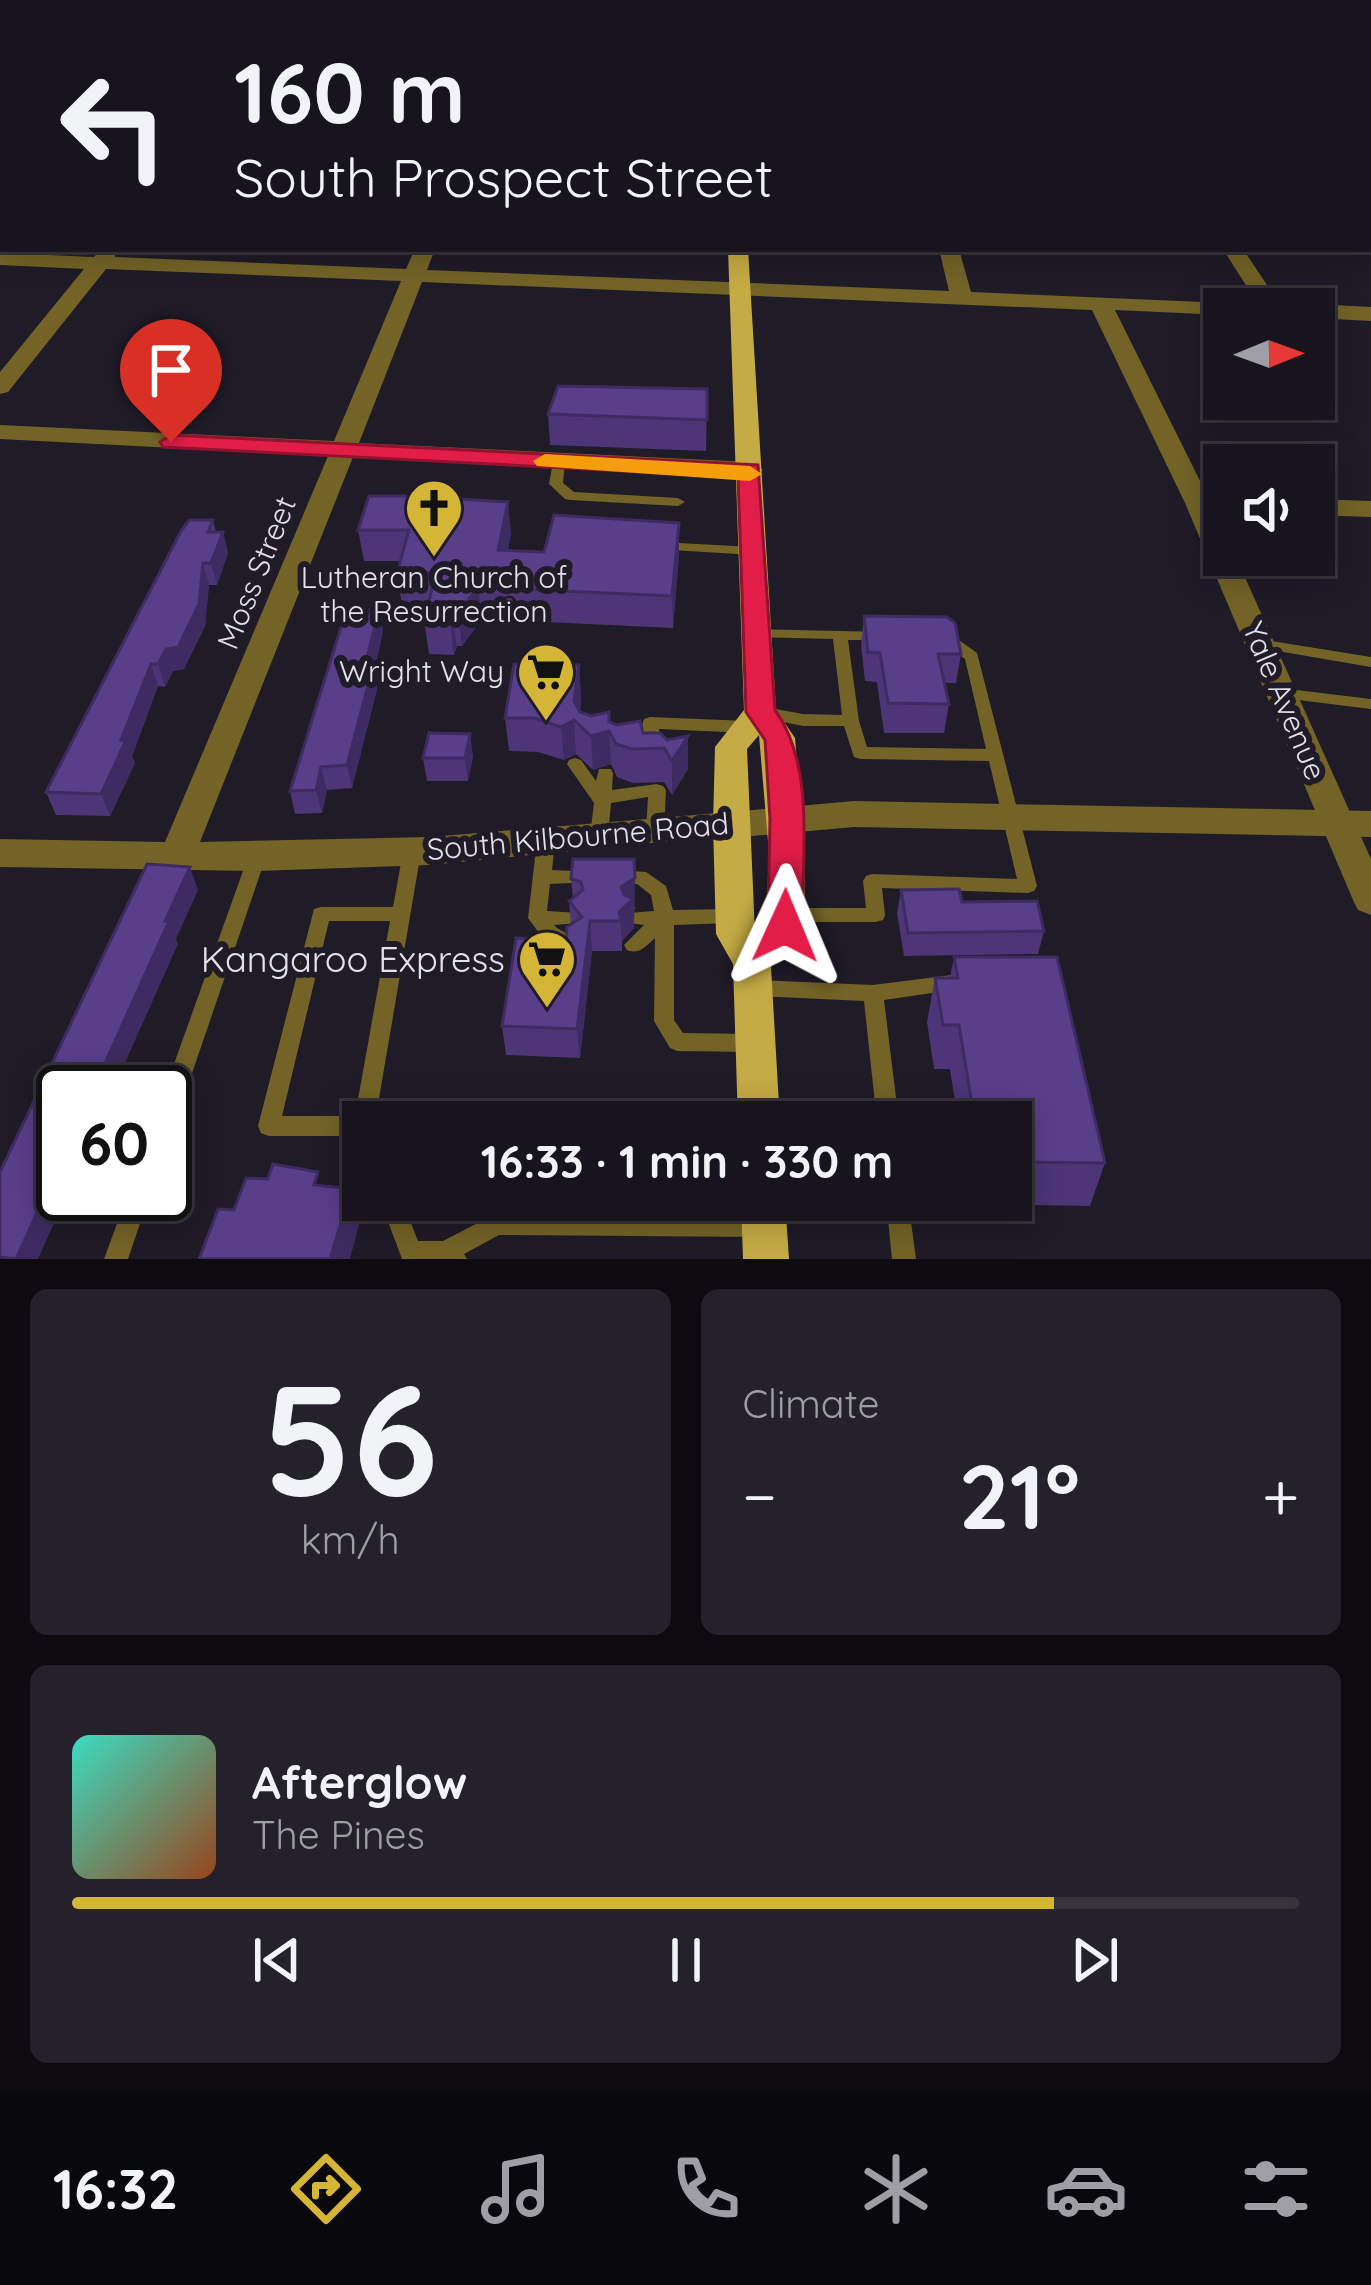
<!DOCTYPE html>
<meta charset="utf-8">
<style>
:root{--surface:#17141d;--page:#24212a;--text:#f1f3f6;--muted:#9e9ea4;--line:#36333b;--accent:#d5b535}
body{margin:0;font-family:Quicksand,sans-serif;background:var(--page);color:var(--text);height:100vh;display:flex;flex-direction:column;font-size:45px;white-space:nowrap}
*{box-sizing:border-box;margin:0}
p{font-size:39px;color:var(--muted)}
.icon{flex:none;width:66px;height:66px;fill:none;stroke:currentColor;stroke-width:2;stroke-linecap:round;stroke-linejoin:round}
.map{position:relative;height:1259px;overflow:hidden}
.drawer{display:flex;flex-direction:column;gap:30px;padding:30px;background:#0d0b10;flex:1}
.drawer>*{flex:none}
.guide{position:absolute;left:0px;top:0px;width:1371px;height:252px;box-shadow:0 6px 30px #0003,0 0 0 3px var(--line);background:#17141d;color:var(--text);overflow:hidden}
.needle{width:78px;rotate:89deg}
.buttons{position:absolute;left:1203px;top:288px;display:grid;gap:24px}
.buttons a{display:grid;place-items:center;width:132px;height:132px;border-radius:0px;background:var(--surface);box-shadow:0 6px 30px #0003,0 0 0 3px var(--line);font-size:60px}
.speed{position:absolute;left:36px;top:1065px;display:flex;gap:24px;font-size:60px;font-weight:700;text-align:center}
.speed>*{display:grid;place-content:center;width:156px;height:156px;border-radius:50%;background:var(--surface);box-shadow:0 6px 30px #0003,0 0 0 3px var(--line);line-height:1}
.speed .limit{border:6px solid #111;border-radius:18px;background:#fff;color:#111}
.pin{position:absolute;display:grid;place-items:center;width:102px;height:102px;color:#fff;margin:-123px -51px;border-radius:50% 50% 50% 0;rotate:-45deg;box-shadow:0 0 12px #0007}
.pin .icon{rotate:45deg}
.me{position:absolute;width:132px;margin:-66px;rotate:1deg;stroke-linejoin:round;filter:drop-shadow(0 0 9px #0008)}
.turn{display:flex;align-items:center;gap:42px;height:252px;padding:0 36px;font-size:54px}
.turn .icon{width:156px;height:156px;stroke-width:2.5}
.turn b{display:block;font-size:84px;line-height:102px}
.big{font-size:90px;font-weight:800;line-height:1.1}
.drawer .tile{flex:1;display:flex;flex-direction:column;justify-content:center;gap:18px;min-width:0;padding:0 42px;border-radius:18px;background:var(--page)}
.drawer .dial{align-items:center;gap:0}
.dial b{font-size:156px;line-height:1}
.song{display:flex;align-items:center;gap:36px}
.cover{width:144px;height:144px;border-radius:18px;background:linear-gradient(135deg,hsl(170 70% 55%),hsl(20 70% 35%))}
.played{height:12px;border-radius:6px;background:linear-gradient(90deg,var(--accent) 80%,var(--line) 80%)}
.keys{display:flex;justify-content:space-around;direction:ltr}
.heat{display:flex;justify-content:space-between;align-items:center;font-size:66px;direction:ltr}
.drawer .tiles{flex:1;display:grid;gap:30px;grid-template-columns:1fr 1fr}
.tile:last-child{grid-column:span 2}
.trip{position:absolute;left:342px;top:1101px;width:690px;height:120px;border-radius:0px;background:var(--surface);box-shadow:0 6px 30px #0003,0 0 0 3px var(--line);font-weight:800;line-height:120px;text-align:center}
.menu{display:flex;height:192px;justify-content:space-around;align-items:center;background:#09080c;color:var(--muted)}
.menu .icon{width:84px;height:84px}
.menu .current{color:var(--accent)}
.menu b{font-size:54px;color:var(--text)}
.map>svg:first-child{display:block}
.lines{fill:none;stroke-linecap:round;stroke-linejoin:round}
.service{fill:#736327;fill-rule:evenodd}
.minor{fill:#736327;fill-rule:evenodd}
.tertiary{fill:#736327;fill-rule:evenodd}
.primary{fill:#c5ab45;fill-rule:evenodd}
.wall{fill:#4d3577}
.shaded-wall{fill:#3e2b61}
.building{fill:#593e8a;stroke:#3e2b61;stroke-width:3}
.route{fill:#e11d48;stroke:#92132f;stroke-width:3}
.slow{fill:#f59e0b}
.labels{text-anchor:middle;stroke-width:12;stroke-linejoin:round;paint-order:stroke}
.street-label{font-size:30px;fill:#e3e1e9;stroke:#1f1b27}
.poi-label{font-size:30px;fill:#e3e1e9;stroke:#1f1b27}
.near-poi-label{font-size:36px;fill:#e3e1e9;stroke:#1f1b27;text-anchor:end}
</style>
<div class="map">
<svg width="1371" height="1259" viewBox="0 0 1371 1259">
<rect width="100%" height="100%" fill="#1f1b27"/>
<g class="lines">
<g class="service">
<polygon points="477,0 483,0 484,3 476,3"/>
<polygon points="559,458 565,462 563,483 574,492 678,498 685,502 678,506 570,500 565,499 549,484 553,462"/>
<polygon points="660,542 753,547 760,551 753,555 655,549 653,546"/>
<polygon points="755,629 883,632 886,635 878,640 848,640 859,721 867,747 986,749 965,659 936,636 944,631 949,633 977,653 1037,886 1034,891 1028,893 882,888 885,915 883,920 876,922 785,922 778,920 776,915 778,910 785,908 866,908 863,881 866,876 872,874 1017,879 989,761 860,759 854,757 844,726 803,726 759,717 757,713 759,709 765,707 803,714 842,715 833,639 750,637 747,634 750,631"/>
<polygon points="1259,639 1371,657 1371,667 1254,647 1251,644"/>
<polygon points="1280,688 1371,699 1371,709 1274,697 1272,693"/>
<path d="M650,717L748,721L754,723L756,727L754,731L748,733L659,729L660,748L658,752H646C642,744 640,727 644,719Z"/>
<polygon points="575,758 581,760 596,781 599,769 611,769 613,773 612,790 657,784 663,786 666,790 664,831 661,836 655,838 649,836 646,831 648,797 611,803 608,836 605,841 599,843 593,841 590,836 594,803 567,764 569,760"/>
<path d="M546,834L552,836L555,841L552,870L593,872L596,877L593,882L550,884L547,911L579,913L581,918L579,923L554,925C562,934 574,934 580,944L577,949L570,952L545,941L528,918L537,841L540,836Z"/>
<path d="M412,845L418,847L421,852L375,1122H363V1139L355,1136H269L261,1133L258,1126L314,909L321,907H393L403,852L406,847ZM329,921H390L355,1116H282Z"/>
<polygon points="257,850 263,852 266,857 176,1120 173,1127 165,1130 164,1092 248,857 251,852"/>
<path d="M617,870L646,872L666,886L673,910L731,909L738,911L740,916L738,921L731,923L674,925V1020L683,1033L753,1034L760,1037L763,1043L760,1049L753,1052L677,1051L670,1048L654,1021L655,938C646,946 640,955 627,950L624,945L644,925L629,923L627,918L629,913L654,911L651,895L637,884L611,882L608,877L611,872Z"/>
<polygon points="952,975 959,977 962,983 959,989 884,1000 899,1122 877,1122 864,1001 755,996 748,994 745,988 748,982 755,980 873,985"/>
<polygon points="128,1194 150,1194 128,1259 104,1259"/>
<polygon points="380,1200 402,1200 418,1241 443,1241 497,1213 761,1215 769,1218 772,1226 769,1234 761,1237 499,1235 464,1254 467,1259 402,1259"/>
<polygon points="886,1200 908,1200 916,1259 892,1259"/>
</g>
<g class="minor">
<polygon points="88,0 104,0 86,3"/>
<polygon points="335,0 350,0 333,3"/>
<rect x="829" y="0" width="14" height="3"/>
<polygon points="1129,0 1143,0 1145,3 1131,3"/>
<polygon points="3,70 3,81 0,82 0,71"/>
<rect x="0" y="117" width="3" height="10"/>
<rect x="1368" y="146" width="3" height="10"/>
<polygon points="101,249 115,249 115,257 406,269 415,249 435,249 427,270 949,291 939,249 959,249 971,292 1249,304 1252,309 1224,309 1224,315 1115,310 1211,503 1224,531 1224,555 1235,555 1371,859 1371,915 1358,910 1353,900 1185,503 1092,310 422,282 359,443 750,462 763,470 750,478 353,457 200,842 430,837 730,812 742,816 747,825 742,834 430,865 257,871 0,867 0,839 165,842 328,456 0,439 0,425 334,441 401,281 106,269 8,392 0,394 0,372 84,269 0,265 0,253 94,257"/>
<polygon points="1223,249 1243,249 1283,309 1261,309"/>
<polygon points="1314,304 1371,307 1371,321 1314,318 1314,309 1304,309"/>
<polygon points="1314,499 1371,501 1371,517 1314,515"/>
</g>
<g class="tertiary">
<rect x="0" y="14" width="3" height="8"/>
<rect x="1368" y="44" width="3" height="10"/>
<polygon points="854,801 1371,811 1371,837 854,827 730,838 718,834 713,825 718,816 730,812"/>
</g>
<g class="primary">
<polygon points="696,0 710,0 711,3 697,3"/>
<path d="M728,249H748L776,710L795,738L805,853L804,925L771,967L780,1122H738L733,964L716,934L713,825L715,747L744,710ZM759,735L769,853L766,920L755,934L747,749Z"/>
<polygon points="741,1200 785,1200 789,1259 743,1259"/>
</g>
</g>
<g class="wall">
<polygon points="546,0 611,0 610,3 546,3"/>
<polygon points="707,389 706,451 550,445 548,414"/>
<polygon points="457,499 511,533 508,550 544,552 679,523 679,555 673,628 482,619 462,646 457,646 454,655 429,654 424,621 428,605 402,605 397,573 400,561 364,561 358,530"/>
<polygon points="213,520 216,532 223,532 228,553 217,585 209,585 205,626 184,669 173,671 165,687 158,686 132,756 135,763 110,816 56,815 46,792"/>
<polygon points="379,609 383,631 374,672 377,689 352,788 327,790 322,813 295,814 290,791"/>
<polygon points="864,616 961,654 956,683 944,683 949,704 944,733 884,733 877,682 865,681 861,645"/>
<polygon points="579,665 581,698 580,712 643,733 660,733 688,769 672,795 664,782 633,783 617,777 611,764 593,770 576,754 564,760 538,752 509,751 505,718"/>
<polygon points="473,756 468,781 427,781 423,758"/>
<polygon points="573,859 636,908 634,910 634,928 622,941 622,951 592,951 580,1058 506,1055 502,1026 566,939 571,924 569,901 573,898 571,879"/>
<polygon points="901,890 962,902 1044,931 1038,954 904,956 897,913"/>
<polygon points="954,957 1105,1163 1090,1206 971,1204 970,1200 1011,1200 1011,1122 958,1122 950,1069 934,1069 927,1022 935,978 950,978"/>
</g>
<g class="shaded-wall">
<polygon points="508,502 511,533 502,581 498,550"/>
<polygon points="679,523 679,555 673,628 672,596"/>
<polygon points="223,532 228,553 217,585 211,563"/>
<polygon points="203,563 209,585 205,626 184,669 173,671 165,687 158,664"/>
<polygon points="478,587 482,619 462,646 458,613"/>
<polygon points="379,609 383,631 374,672 377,689 352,788 347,765 365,666"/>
<polygon points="452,614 457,646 454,655 450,622"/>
<polygon points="151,664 158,686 132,756 135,763 110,816 101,794"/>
<polygon points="579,665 581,698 578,724 574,701"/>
<polygon points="574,720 576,754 564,760 561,727"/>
<polygon points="609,731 611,764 593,770 591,736"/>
<polygon points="470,734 473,756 468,781 465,758"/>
<polygon points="688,736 688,769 672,795 672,761"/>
<polygon points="321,767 327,790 322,813 316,790"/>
<polygon points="190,867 198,890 176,939 178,944 112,1092 92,1092"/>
<polygon points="635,878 634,928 622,941 620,921 621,887"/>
<polygon points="590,921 592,951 580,1058 577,1029"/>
<polygon points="63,1155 63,1194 67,1194 38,1259 16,1259"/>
<polygon points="351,1189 360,1221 350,1259 330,1259"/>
</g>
<g class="building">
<polygon points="558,386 707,389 707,420 548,414"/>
<polygon points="434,487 446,487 457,499 508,502 498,550 544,552 554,515 679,523 672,596 478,587 458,613 452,614 450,622 424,621 436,573 397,573 409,530 358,530 369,496 418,496"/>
<polygon points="189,520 213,520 208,532 223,532 211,563 203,563 199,604 178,647 166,649 158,664 151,664 121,740 126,740 101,794 46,792 181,531"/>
<polygon points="379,609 365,666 373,666 347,765 321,767 316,790 290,791 346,611"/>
<polygon points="864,616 947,617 955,623 961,654 938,654 949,704 888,703 880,653 868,652"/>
<polygon points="514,664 579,665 574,701 580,712 591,716 609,712 609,722 617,725 640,721 643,733 660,733 667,740 688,736 672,761 664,748 632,749 616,744 609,731 591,736 574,720 561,727 534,718 505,718"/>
<polygon points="429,733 470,734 465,758 423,758"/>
<polygon points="573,859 634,859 635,878 621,887 624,895 633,899 619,912 621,921 590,921 577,1029 502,1026 516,938 566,939 567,927 582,917 569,901 583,890 581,882 571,879"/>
<polygon points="147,864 190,867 165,921 169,921 92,1092 63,1092 63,1155 16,1259 0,1257 0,1172"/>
<polygon points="959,889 962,902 1037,901 1044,931 908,933 901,890"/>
<polygon points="954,957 1057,957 1105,1163 1011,1162 1011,1122 975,1122 959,1025 943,1025 935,978 958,978"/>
<polygon points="273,1164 318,1172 314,1185 351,1189 330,1259 199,1259 218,1209 234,1210 246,1178 268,1179"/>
</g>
<path class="route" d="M171,435L758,465L775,710C816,766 802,859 802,926L797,935L785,939L773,935L768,926L770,819L765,740L746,712L738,477L163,447L160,442Z"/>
<polygon class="slow" points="545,454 750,466 762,474 750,481 537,466 533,461"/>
<defs>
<g id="church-pin" transform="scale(3)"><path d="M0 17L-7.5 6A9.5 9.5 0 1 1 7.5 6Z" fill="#d5b535" stroke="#1f1b27"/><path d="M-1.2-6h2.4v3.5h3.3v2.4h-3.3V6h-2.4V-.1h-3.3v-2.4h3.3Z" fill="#111"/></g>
<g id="supermarket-pin" transform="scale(3)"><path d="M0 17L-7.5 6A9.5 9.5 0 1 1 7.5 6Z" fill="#d5b535" stroke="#1f1b27"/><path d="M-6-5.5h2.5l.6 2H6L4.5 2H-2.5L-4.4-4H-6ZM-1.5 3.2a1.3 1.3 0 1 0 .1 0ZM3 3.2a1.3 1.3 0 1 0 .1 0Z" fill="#111"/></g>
</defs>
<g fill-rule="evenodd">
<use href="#church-pin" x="434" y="508"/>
<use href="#supermarket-pin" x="546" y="672"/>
<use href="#supermarket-pin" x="547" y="959"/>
</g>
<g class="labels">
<g class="street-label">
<text transform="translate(257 573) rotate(-68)" y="10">Moss Street</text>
<text transform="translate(1284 701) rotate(67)" y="10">Yale Avenue</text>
<text transform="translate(578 837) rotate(-5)" y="10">South Kilbourne Road</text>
</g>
<g class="poi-label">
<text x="434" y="588">Lutheran Church of<tspan x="434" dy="34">the Resurrection</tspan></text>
<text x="504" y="682" text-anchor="end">Wright Way</text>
</g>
<g class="near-poi-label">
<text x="505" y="972">Kangaroo Express</text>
</g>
</g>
</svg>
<div class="buttons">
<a><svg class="needle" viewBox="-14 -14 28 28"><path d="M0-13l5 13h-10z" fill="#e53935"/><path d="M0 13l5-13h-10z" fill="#9e9ea4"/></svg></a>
<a><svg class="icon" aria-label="sound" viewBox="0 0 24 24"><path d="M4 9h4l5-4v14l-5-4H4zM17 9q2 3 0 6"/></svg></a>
</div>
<div class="speed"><div class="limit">60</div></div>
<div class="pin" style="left:171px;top:442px;background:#d93025"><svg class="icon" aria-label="arrive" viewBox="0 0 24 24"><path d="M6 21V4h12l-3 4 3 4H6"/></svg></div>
<svg class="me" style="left:785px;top:926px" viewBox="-20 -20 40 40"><path d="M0-17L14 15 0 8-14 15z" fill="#e11d48" stroke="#fff" stroke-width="4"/></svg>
<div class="trip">16:33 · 1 min · 330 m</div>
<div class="guide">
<div class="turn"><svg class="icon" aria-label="left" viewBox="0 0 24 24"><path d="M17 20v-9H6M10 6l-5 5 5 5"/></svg><div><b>160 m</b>South Prospect Street</div></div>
</div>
</div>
<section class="drawer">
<div class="tiles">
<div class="tile dial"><b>56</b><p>km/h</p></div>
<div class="tile"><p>Climate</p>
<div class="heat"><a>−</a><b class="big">21°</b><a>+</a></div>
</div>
<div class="tile">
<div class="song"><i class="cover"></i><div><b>Afterglow</b><p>The Pines</p></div></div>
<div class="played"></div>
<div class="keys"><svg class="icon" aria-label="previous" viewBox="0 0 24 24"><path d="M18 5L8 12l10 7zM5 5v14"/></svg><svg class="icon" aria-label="pause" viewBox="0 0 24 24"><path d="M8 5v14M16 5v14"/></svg><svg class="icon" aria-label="next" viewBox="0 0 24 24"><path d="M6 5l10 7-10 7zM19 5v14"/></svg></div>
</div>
</div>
</section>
<nav class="menu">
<b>16:32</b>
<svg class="icon current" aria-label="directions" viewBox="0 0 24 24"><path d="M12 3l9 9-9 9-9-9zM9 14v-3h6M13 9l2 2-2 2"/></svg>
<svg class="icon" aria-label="music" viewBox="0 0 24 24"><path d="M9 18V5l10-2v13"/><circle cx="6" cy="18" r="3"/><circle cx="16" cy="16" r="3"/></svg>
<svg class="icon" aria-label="phone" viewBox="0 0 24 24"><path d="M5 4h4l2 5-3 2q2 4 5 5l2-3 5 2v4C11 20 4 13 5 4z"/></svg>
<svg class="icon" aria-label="climate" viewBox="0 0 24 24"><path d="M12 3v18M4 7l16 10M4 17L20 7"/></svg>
<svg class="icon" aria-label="car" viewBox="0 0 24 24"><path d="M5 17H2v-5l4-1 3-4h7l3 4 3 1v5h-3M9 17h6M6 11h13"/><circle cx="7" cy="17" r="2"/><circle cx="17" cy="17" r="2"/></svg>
<svg class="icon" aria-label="filters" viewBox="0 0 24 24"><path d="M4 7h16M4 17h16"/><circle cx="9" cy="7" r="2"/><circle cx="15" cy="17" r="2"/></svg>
</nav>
